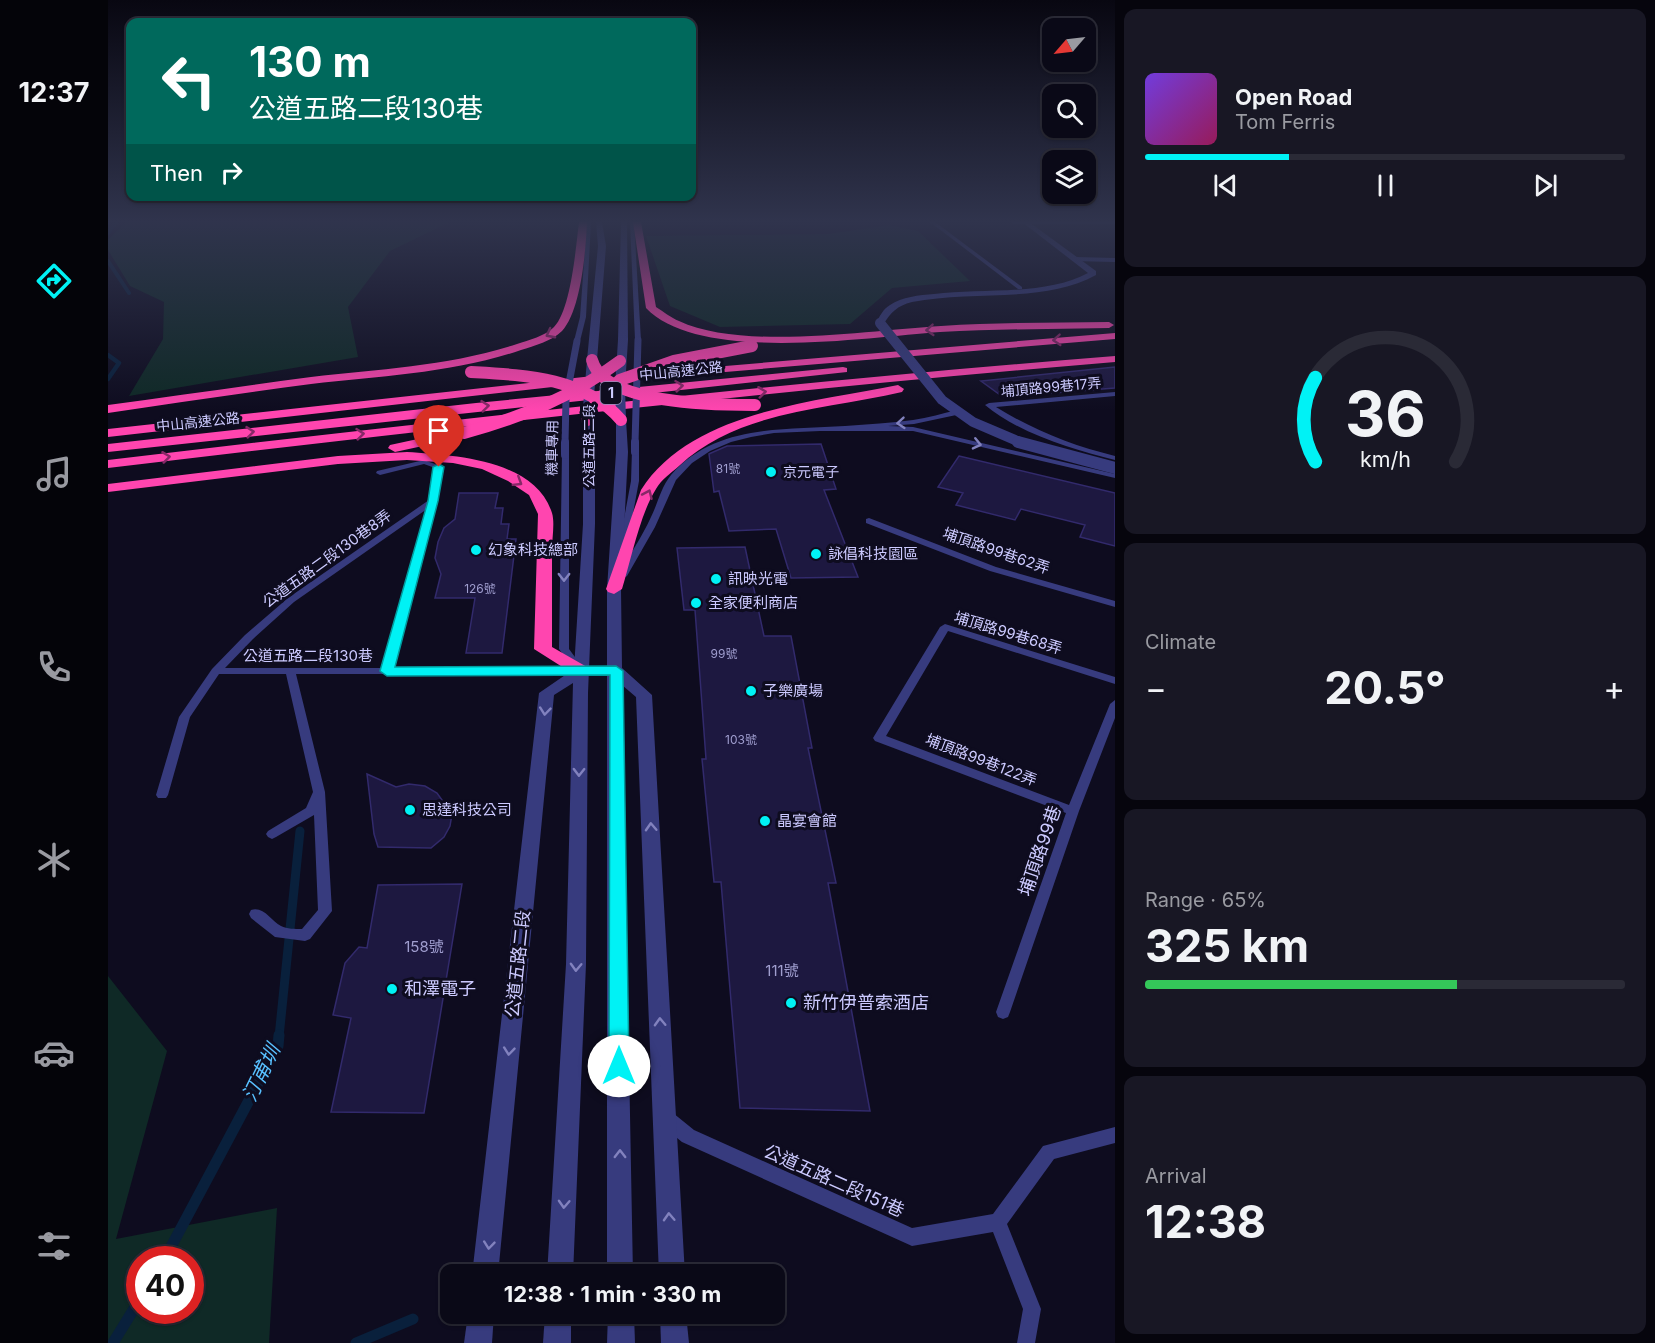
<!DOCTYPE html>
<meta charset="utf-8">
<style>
:root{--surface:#0a0917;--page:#181724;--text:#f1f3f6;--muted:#999aa1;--line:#2a2a36;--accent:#00f2f5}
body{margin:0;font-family:Inter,"Noto Sans TC",sans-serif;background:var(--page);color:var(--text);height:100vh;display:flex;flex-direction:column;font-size:22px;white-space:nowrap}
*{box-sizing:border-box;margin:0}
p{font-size:20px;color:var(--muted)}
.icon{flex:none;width:33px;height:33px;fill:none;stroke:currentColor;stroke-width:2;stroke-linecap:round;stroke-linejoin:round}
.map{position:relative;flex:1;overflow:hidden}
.details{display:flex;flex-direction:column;gap:9px;padding:9px;background:#06050d;width:540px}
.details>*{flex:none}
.hud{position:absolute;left:18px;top:18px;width:570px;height:183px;border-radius:12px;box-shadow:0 2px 4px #0004,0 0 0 2px var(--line);background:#00695c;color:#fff;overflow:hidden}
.needle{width:39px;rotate:242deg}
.buttons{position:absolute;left:934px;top:18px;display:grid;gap:12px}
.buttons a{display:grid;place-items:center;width:54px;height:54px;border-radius:12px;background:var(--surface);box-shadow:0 2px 4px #0004,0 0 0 2px var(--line);font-size:30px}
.speed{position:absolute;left:18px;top:1246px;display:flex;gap:12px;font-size:30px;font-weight:700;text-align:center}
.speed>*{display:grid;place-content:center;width:78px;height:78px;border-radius:50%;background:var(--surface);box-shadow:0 2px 4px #0004,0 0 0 2px var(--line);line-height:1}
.speed .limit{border:9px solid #d22;background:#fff;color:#111}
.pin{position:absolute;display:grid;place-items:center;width:51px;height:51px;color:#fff;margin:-62px -26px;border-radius:50% 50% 50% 0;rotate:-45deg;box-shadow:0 0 6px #0007}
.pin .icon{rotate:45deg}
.me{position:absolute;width:66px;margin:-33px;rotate:0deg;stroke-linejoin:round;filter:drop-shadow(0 0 4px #0008)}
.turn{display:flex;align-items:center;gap:21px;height:126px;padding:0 24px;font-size:27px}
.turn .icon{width:78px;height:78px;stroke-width:2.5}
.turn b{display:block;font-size:42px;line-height:51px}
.then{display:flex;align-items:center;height:57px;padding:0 24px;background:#0003;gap:12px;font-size:22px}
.big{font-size:45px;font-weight:700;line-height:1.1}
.details .tile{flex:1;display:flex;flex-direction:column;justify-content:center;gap:9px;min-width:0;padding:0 21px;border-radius:12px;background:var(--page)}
.details .dial{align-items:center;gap:0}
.dial svg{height:156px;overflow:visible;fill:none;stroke:var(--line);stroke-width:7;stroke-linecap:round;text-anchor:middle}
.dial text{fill:var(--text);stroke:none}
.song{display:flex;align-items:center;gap:18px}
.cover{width:72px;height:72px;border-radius:9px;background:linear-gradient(135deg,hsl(260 70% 55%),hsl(330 70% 35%))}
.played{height:6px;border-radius:3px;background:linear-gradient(90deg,var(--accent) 30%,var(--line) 30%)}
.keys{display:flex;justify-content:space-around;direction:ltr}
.heat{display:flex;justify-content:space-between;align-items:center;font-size:33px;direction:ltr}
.charge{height:9px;border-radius:4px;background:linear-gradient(90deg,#34c759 65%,var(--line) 0)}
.trip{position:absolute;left:332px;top:1264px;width:345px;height:60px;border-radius:12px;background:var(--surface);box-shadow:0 2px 4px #0004,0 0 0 2px var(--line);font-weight:700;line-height:60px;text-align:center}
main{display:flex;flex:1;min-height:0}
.dock{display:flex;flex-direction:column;width:108px;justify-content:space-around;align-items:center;background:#040409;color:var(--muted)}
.dock .icon{width:42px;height:42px}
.dock .on{color:var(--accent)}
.dock b{font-size:27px;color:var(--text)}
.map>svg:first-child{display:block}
.green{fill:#0f2926;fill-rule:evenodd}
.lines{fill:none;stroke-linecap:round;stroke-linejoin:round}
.stream-far3{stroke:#09203c;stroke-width:4}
.stream-far2{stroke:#09203c;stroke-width:4.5}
.stream-far1{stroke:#09203c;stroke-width:9}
.stream{stroke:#09203c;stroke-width:11}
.building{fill:#1d1840;stroke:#322a6c;stroke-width:1.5}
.service{fill:#373b7e;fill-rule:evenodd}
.minor{fill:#373b7e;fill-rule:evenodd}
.tertiary{fill:#373b7e;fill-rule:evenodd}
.motorway{fill:#ff45af;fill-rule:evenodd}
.service-bridge-far1{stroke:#373b7e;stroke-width:7}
.service-bridge{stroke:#373b7e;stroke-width:8}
.tertiary-bridge-far1{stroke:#373b7e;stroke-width:10}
.tertiary-bridge{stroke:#373b7e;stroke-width:12}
.motorway-bridge{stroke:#ff45af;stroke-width:12}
.oneway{stroke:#862867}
.oneway2{stroke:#8282be}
.route{fill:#00f2f5;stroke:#009d9f;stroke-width:1.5}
.poi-dot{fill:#00f2f5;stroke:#0e0c1f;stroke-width:2}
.labels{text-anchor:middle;stroke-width:6;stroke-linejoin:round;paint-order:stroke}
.number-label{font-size:12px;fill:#a09ecf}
.far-street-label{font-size:14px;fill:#cccaff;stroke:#0e0c1f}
.shield{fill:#0e0c1f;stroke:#9391bc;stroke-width:1.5}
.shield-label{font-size:14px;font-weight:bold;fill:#cccaff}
.far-poi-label{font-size:14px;fill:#cccaff;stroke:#0e0c1f;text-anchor:start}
.poi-label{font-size:15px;fill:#cccaff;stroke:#0e0c1f;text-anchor:start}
.street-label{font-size:15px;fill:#cccaff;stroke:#0e0c1f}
.near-number-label{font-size:15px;fill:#a09ecf}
.near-street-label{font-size:18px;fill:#cccaff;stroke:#0e0c1f}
.near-poi-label{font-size:18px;fill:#cccaff;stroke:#0e0c1f;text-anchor:start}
.near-water-label{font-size:20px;font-style:italic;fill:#58c0ff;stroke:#0e0c1f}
</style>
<main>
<nav class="dock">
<b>12:37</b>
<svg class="icon on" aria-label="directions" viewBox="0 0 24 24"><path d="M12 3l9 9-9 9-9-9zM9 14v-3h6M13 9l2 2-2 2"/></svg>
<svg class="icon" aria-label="music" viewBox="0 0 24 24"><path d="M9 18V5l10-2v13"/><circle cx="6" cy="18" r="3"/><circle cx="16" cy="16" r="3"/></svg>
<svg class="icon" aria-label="phone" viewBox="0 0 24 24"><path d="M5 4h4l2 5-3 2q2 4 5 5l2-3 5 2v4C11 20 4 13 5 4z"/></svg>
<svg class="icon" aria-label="climate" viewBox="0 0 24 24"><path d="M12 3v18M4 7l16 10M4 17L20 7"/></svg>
<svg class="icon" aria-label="car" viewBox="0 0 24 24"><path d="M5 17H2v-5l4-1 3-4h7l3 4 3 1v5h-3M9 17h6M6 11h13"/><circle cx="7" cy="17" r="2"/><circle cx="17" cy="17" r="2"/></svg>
<svg class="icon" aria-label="filters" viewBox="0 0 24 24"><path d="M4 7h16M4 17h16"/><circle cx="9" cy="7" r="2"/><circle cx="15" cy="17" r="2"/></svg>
</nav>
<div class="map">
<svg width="1007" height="1343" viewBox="0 0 1007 1343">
<rect width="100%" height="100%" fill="#0e0c1f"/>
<g class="green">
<polygon points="18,222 342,222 282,251 240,307 250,357 21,396 55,339 56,302 22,286 0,250 0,240"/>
<polygon points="781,225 810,231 862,281 784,288 742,324 612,327 562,306 538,236 721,234"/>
<path d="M0,976L59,1051L8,1239L169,1208L161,1343H0ZM32,1260H82V1311H32Z"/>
</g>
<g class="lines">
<g class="stream-far3">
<polyline points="0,233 9,222"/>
<polyline points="0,261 21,293"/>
</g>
<polyline class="stream-far2" points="0,355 11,363 0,379"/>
<polyline class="stream-far1" points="171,1037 192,831"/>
<g class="stream">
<polyline points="56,1260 170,1046 171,1035"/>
<polyline points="5,1343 32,1299"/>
<polyline points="248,1343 305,1319"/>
</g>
</g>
<g class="building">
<polygon points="1007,367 1007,388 895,397 873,381"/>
<polygon points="713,444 728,489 716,490 750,577 683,578 668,529 621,531 611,491 606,492 601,454 603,453 619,446"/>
<polygon points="851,456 1007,493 1007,546 972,537 977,525 913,509 907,520 848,505 855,493 830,487"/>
<polygon points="351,493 390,493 387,508 395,508 393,524 401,524 399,539 408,539 394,653 358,653 367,598 327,598 333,574 327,558 330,542 336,528 347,519"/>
<polygon points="637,547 656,636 683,636 704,748 700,748 728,883 720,883 762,1111 632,1108 613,882 606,882 594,759 598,759 587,610 576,610 569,548"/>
<polygon points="259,774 288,787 301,784 317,786 329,793 344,814 342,826 336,837 323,848 270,847 266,834"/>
<polygon points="354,884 316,1113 223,1112 243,1018 225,1015 237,963 251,947 259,948 270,885"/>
</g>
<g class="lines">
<g class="service">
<polygon points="479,222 483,222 478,317 472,341 469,343 466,341 472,317"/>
<polygon points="522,222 526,222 533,340 530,342 527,340"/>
<polygon points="822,222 827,222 914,287 914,289 910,289"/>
<path d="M1007,392V396L888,407C925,430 965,446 1007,456V460C966,450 910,433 877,405L881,403Z"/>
<path d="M850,410H853V414L806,424L780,426L805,427L1007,474V478L805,431H712L666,433L643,437L623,442L602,451L584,463L568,480L547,527L519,576L514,579L509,576C521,556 534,537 543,517C550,503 553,487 563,475C607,424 676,430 737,426C760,424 783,423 805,420C820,418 835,413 850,410Z"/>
<polygon points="524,450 530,450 531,452 531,481 518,551 514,554 510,551 523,481"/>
<path d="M454,453H460L461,455V649L475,668H508L513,671L508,674H188L217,792L224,911L202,939L197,941L167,937L143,918L141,914L143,910C156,906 163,921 173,926C179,929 187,929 194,929L210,910L206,815L168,837L164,839L160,837L158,834L160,831L198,808L205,792L178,674H111L82,717L60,795L58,798H50L48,795L71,717L104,669L137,635L180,598L321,500L327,468L316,464L272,475L268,473L269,471L316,460L335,467L329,501L285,668H465L451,649ZM319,509L275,668H117L145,639L186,602Z"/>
<polygon points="761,518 888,567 1007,601 1007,607 882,571 758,523 758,519"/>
<polygon points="837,624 1007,677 1007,684 840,631 778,736 961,805 1002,704 1007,700 1007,718 971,811 902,1012 900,1017 895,1019 890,1017 888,1012 958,813 767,741 765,738 832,627"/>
<polygon points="559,1111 565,1113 586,1130 804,1228 885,1214 935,1146 1007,1127 1007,1143 946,1159 899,1224 933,1309 927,1343 909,1343 915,1309 885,1232 804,1246 574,1142 553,1125 551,1119 553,1113"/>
</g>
<g class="minor">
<polygon points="903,222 1007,222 1007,224 906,224"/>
<polygon points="967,257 1007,258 1007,262 964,261 964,257"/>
</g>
<g class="tertiary">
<polygon points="488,222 494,222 498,246 489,360 484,363 479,360 490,246"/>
<polygon points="513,222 519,222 520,340 515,343 510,340"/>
<path d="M914,222H921L988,271V275C936,304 862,290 804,302C789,306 783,312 775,325H769L768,323C772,316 775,309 782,305C794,297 811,295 826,294C873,288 938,296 980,273Z"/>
<polygon points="513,417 518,420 520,452 513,589 514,668 544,695 577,1275 551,1275 528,697 514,685 525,1275 499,1275 499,589 508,452 508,420"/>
<polygon points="481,451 487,454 487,524 480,693 478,964 465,1275 439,1275 458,964 465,683 446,695 390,1275 364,1275 431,693 466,669 475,524 475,454"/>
<polygon points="360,1314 386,1314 384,1343 356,1343"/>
<polygon points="437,1314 463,1314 463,1343 435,1343"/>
<polygon points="500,1314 526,1314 527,1343 499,1343"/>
<polygon points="552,1314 578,1314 581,1343 553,1343"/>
</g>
<g class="motorway">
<path d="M471,222H479C478,249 473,311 454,331C444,341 426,346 413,350C345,373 274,376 203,384C135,393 68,403 0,413V405C68,396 135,386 203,377C272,369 342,366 409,344C421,340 437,336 446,327C463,310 468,246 471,222Z"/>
<path d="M525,222H533L548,307C555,311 563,318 571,321C635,351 762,330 833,326C889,322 945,323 1001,322L1006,325L1001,328C945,329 888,329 832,332C759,337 592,364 538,308Z"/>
<polygon points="1007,333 1007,339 522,380 516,377 522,374"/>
<path d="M1007,356V362C671,390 335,428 0,468V460C335,420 671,383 1007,356Z"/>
<polygon points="735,367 739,368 739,372 0,452 0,444 368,403"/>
<polygon points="494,375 500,379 498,381 0,437 0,429"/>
<path d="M790,385L796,389L794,392C718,410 631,410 571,466C563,473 553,480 548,489C532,514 523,560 514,589L506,594L500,592L498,589L533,490C583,411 707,402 790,385Z"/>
<polygon points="356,429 361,430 362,433 361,436 287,452 280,448 282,445"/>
<path d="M299,452C345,455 427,459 444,513C447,523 444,538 444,550C444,582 444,614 444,647L479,667L482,671L479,675H467L426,649L430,514L421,495L400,481L374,469L345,463L299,460L230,464L0,492V484L230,456Z"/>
</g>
<g class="service-bridge-far1">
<polyline points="457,443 458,399 469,341"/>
<polyline points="527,443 530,340"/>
</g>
<g class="service-bridge">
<polyline points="527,452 527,442"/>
<polyline points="457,455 457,442"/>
</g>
<g class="tertiary-bridge-far1">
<polyline points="772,323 834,400 865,422 914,443"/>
<polyline points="513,420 512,387 515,340"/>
<polyline points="480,443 479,420 484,360"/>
</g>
<g class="tertiary-bridge">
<polyline points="480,442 481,454"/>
<polyline points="910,442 1007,468"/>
</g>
<g class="motorway-bridge">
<path d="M484,360C496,405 609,405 647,405"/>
<path d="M363,372C416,375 476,377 513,420"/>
<polyline points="479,420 487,403 512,380 566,361 644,346"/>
<path d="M356,433C414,417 464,397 512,361"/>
</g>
</g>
<defs><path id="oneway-chevron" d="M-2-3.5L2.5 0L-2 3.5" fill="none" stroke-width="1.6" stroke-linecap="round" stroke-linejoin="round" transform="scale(1.5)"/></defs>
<g class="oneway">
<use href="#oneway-chevron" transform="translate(822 330) rotate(176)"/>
<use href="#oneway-chevron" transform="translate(442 334) rotate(152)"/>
<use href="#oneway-chevron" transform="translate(949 340) rotate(176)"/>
<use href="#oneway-chevron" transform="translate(571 386) rotate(-6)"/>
<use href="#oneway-chevron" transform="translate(654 392) rotate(-7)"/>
<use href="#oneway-chevron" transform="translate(377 406) rotate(-6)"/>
<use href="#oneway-chevron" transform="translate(142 432) rotate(-6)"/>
<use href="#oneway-chevron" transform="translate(252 434) rotate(-6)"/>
<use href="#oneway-chevron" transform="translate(58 457) rotate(-7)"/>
<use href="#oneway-chevron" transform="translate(410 482) rotate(32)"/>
<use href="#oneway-chevron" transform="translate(540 494) rotate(-66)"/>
</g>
<g class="oneway2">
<use href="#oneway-chevron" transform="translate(793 423) rotate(175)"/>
<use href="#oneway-chevron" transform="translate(869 444) rotate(13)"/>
<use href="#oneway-chevron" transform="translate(456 577) rotate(90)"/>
<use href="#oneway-chevron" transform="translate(437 711) rotate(96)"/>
<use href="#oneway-chevron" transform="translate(471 772) rotate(91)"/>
<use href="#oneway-chevron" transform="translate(543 827) rotate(-93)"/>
<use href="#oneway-chevron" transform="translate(468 967) rotate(92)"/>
<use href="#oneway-chevron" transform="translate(552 1022) rotate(-92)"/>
<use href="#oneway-chevron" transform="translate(401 1051) rotate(96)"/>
<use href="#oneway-chevron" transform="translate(512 1154) rotate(-90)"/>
<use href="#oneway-chevron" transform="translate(456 1204) rotate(93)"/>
<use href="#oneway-chevron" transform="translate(561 1217) rotate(-93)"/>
<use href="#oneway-chevron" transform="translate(381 1245) rotate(96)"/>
</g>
<linearGradient id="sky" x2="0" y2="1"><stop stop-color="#080711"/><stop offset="0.54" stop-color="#30344d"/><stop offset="1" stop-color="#30344d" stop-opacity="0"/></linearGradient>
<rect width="1007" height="410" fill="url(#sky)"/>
<polygon class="route" points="331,464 336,467 330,501 287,667 508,666 515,671 521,1066 518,1073 511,1075 504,1073 501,1066 502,675 279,676 272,671 320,501 325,467"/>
<g class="poi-dot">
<circle cx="663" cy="472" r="6"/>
<circle cx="368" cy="550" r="6"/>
<circle cx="708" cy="554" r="6"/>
<circle cx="608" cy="579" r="6"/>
<circle cx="588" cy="603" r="6"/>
<circle cx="643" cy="691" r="6"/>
<circle cx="302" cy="810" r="6"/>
<circle cx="657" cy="821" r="6"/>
<circle cx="284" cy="989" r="6"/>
<circle cx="683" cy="1003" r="6"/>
</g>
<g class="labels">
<g class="number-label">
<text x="620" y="473">81號</text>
<text x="372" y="593">126號</text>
<text x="616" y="658">99號</text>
<text x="633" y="744">103號</text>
</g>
<g class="far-street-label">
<text transform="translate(573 371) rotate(-6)" y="5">中山高速公路</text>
<text transform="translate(943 387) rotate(-5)" y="5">埔頂路99巷17弄</text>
<text transform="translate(90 422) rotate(-6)" y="5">中山高速公路</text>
<text transform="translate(481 446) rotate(-90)" y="5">公道五路二段</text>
<text transform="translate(444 448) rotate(-89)" y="5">機車專用</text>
</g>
<rect class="shield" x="492.5" y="382" width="21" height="22" rx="4.5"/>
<g class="shield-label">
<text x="503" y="398">1</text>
</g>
<g class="far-poi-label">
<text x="675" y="477">京元電子</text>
</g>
<g class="poi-label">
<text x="380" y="555">幻象科技總部</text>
<text x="720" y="559">詠倡科技園區</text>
<text x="620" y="584">訊映光電</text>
<text x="600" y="608">全家便利商店</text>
<text x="655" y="696">子樂廣場</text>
<text x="314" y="815">思達科技公司</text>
<text x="669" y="826">晶宴會館</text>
</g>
<g class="street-label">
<text transform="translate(888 551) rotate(19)" y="5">埔頂路99巷62弄</text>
<text transform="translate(219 559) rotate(-36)" y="5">公道五路二段130巷8弄</text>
<text transform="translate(900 633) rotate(17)" y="5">埔頂路99巷68弄</text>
<text x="200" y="661">公道五路二段130巷</text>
<text transform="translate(873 760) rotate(21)" y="5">埔頂路99巷122弄</text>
</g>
<g class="near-number-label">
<text x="316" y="952">158號</text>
<text x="674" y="976">111號</text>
</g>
<g class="near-street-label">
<text transform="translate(932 851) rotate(-71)" y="6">埔頂路99巷</text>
<text transform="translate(410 964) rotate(-84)" y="6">公道五路二段</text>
<text transform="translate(726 1181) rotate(24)" y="6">公道五路二段151巷</text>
</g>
<g class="near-poi-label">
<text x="296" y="995">和澤電子</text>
<text x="695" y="1009">新竹伊普索酒店</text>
</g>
<g class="near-water-label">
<text transform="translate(153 1073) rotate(-64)" y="7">汀甫圳</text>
</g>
</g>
</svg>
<div class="buttons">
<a><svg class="needle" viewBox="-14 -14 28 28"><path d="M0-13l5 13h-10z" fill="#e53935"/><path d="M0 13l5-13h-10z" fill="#999aa1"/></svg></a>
<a><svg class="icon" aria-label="search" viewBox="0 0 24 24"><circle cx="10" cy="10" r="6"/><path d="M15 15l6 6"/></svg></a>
<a><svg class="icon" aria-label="layers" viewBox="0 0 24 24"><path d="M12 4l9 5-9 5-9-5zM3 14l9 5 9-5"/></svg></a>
</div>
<div class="speed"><div class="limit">40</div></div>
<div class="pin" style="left:331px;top:467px;background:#d93025"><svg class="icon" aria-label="arrive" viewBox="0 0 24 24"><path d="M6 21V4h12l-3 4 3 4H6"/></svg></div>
<svg class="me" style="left:511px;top:1066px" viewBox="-20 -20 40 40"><circle r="19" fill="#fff"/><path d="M0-13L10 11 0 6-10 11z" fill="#00f2f5"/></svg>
<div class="trip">12:38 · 1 min · 330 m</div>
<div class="hud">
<div class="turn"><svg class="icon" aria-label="left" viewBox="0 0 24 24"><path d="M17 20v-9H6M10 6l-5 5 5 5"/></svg><div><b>130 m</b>公道五路二段130巷</div></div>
<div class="then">Then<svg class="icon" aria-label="right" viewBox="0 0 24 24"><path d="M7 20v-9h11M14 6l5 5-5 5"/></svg></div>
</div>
</div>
<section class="details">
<div class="tile">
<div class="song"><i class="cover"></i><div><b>Open Road</b><p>Tom Ferris</p></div></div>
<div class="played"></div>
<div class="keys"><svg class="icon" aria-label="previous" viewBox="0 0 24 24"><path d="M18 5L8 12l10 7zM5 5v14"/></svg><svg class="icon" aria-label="pause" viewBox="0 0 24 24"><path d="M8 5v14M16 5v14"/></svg><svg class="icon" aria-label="next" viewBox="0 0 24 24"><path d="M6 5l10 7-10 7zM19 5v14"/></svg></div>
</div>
<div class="tile dial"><svg viewBox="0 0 100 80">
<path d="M14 69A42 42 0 1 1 86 69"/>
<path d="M14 69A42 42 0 0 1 14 26" stroke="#00f2f5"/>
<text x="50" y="56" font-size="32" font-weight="700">36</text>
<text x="50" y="72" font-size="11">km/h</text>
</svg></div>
<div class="tile"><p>Climate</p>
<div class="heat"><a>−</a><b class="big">20.5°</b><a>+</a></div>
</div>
<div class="tile"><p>Range · 65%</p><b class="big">325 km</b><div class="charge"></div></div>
<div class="tile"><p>Arrival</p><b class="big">12:38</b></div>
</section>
</main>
